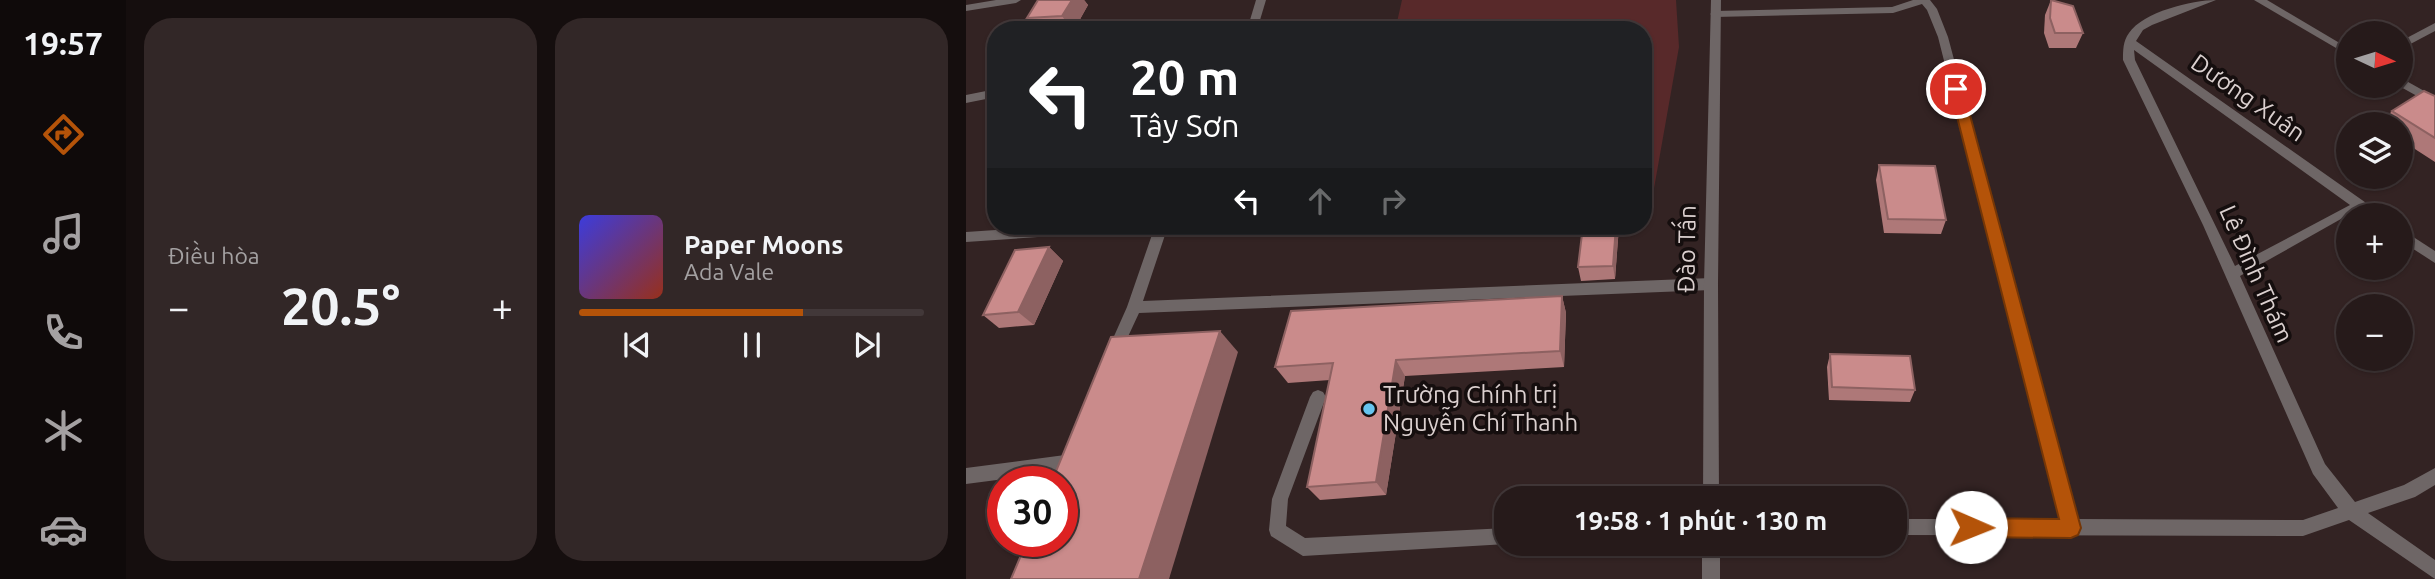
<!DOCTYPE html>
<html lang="vi">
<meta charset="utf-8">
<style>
:root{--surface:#261a1a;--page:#322727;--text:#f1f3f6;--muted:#a4a1a2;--line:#423839;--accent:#b45309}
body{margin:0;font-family:Ubuntu,sans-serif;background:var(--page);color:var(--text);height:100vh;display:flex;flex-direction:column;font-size:26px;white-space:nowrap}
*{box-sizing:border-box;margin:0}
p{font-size:23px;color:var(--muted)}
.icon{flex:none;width:38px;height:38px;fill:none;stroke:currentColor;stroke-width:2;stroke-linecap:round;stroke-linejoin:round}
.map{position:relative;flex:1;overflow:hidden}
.panel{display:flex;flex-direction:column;gap:18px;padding:18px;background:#150e0e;width:840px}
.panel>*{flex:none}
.top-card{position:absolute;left:21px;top:21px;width:665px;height:214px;border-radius:28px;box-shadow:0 2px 5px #0004,0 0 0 2px var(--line);background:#202124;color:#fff;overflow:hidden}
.needle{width:46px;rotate:94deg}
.fabs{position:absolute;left:1370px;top:21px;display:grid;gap:14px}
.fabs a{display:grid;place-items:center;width:77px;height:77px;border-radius:50%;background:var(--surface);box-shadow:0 2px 5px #0004,0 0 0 2px var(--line);font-size:35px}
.speed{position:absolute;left:21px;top:466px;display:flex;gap:14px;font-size:35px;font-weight:700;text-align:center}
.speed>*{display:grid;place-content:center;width:91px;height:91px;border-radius:50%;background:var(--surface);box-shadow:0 2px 5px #0004,0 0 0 2px var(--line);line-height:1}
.speed .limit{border:10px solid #d22;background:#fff;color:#111}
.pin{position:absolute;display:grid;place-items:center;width:60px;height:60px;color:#fff;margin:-30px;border:4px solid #fff;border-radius:50%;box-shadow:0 2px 7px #0007}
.me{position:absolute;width:77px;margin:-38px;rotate:91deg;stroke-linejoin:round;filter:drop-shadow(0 0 5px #0008)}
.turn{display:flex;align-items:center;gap:24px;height:147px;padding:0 28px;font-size:32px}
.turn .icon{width:91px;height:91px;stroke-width:2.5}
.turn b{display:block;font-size:49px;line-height:60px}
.lanes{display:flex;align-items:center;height:66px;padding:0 28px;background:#0003;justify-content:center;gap:35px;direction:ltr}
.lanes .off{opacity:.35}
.big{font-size:52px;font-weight:700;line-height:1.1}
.panel .widget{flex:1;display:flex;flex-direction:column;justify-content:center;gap:10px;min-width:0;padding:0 24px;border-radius:28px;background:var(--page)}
.song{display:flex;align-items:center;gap:21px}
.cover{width:84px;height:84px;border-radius:10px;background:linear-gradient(135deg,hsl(240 70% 55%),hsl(10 70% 35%))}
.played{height:7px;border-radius:4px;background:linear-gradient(90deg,var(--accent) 65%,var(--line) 65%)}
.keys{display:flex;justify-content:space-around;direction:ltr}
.heat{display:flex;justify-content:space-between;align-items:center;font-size:38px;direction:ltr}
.panel .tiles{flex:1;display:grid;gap:18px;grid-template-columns:repeat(2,1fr)}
.trip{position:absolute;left:528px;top:486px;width:413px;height:70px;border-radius:28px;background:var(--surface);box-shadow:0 2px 5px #0004,0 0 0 2px var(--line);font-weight:700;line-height:70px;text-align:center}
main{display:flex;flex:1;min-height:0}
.tabs{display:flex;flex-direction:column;width:126px;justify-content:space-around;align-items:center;background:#0f0a0a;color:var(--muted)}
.tabs .icon{width:49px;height:49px}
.tabs .selected{color:var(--accent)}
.tabs b{font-size:32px;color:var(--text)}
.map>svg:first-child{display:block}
.green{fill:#58292a}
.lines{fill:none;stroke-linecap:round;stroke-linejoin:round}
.service{fill:#6e6666;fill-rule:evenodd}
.minor{fill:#6e6666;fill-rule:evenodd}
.tertiary{fill:#6e6666;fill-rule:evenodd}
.wall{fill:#ae7878}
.shaded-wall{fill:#8d6161}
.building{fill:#ca8b8b;stroke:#8d6161;stroke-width:2}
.route{fill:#b45309;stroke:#753606;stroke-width:2}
.poi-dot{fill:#66c4ef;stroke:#150e0e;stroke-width:2.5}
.labels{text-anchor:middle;stroke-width:7;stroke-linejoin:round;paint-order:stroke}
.street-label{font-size:24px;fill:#dbd0cf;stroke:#150e0e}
.poi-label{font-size:24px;fill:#dbd0cf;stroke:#150e0e;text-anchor:start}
</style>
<main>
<nav class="tabs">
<b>19:57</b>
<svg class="icon selected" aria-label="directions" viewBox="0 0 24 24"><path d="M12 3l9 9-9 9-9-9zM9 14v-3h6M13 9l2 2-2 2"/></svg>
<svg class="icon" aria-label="music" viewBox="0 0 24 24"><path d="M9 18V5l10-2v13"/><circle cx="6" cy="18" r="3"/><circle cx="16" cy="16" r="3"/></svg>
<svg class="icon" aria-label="phone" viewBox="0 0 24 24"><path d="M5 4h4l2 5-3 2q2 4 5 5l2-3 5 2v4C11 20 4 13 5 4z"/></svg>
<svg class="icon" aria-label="climate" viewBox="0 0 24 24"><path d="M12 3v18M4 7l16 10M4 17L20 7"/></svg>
<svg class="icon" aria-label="car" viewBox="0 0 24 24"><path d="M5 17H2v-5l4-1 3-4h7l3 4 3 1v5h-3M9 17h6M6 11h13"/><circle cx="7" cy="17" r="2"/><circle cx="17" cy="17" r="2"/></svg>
</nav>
<section class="panel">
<div class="tiles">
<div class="widget"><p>Điều hòa</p>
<div class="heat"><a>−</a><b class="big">20.5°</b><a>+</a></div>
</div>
<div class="widget">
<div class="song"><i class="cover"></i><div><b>Paper Moons</b><p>Ada Vale</p></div></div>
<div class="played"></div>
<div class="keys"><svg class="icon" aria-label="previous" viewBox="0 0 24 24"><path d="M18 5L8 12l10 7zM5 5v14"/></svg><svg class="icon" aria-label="pause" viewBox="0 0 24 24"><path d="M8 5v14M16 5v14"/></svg><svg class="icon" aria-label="next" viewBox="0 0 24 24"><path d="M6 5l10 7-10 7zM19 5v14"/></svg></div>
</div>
</div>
</section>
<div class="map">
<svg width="1469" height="579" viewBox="0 0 1469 579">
<rect width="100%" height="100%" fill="#332323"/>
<polygon class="green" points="436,0 710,0 713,47 687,194 677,194 677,30 409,30 413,22 431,22"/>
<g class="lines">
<g class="service">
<polygon points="1469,23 1469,31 1435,49 1435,41"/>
<polygon points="30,89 30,97 0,103 0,95"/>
<polygon points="352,390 357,392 360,397 322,499 320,526 339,538 541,528 541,544 337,556 305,536 303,530 306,499 344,397 347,392"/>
</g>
<g class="minor">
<polygon points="290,0 300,0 291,30 281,30"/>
<path d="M947,0H964L971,9L982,37L1111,519L1337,520L1372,508L1347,474L1237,225L1157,60C1157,50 1157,41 1163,33C1177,12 1226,0 1250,0L1186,25L1177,30L1170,41L1413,212L1414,215H1399L1393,211L1382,215L1274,276L1359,464L1389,502L1438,485L1469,468V485L1449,497L1402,513L1469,560V579L1383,520L1337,536L929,535V519H1094L972,37L961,10L956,4L927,13L749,17L744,14L749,11L926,7ZM1168,50L1384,205L1269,266L1169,60Z"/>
<polygon points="1288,0 1301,0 1382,48 1382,55"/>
<polygon points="1435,78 1469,97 1469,106 1433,86 1435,86"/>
<polygon points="89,226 166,226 159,231 0,242 0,232"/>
<polygon points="189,226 202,226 177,301 745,278 750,280 752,284 750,288 745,290 173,313 153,356 148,358 143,356 141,352 161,307"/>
<polygon points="1435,229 1469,251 1469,263 1435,241"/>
<polygon points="99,455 105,458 107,463 105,468 99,471 0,484 0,468"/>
</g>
<g class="tertiary">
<polygon points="30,0 55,0 50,3 0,11 0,5"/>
<polygon points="745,0 755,0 752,284 753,499 737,499 738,284"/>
<rect x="736" y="544" width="18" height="35"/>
</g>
</g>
<g class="wall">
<polygon points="72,0 118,0 122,5 108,30 69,30 61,18"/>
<polygon points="1085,0 1117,33 1110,48 1083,48 1078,33 1079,15"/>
<polygon points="1469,96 1469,162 1435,140 1435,124 1414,124 1426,111"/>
<polygon points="913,165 980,220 975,234 918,233 910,180"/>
<polygon points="653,226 649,279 615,281 612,267"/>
<polygon points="83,247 97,261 68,325 33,328 17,315"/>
<polygon points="596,296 600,313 598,367 439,376 420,495 354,500 341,487 364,380 322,383 309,367"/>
<polygon points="864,354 949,390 944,402 863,400 861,367"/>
</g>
<g class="shaded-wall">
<polygon points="106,0 118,0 122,5 108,30 106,30 96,16"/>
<polygon points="650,226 653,226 649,279 647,266"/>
<polygon points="83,247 97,261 68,325 52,312"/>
<polygon points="596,296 600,313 598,367 594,351"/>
<polygon points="254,331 272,352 203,579 173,579"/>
<polygon points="430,360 439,376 420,495 410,482"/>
</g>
<g class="building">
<polygon points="72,0 106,0 96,16 61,18"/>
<polygon points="1085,0 1107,6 1117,33 1089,33 1084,18"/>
<polygon points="1458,91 1469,96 1469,138 1426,111"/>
<polygon points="913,165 969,166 980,220 922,219"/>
<polygon points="617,226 650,226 647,266 612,267"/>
<polygon points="83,247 52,312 17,315 49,250"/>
<polygon points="596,296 594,351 430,360 410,482 341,487 367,363 309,367 325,311"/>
<polygon points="254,331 173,579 45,579 61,541 96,541 96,481 86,481 145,337"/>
<polygon points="864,354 944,356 949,390 866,387"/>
</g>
<polygon class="route" points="990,84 997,89 1115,528 1112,535 1105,538 1005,537 998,534 995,527 998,521 1005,518 1093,519 984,89"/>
<circle class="poi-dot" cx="403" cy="409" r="7"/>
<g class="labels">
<g class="street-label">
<text transform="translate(1282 98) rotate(35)" y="8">Dương Xuân</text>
<text transform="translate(721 249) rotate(-89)" y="8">Đào Tấn</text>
<text transform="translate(1290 274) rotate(66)" y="8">Lê Đình Thám</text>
</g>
<g class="poi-label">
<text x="417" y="403">Trường Chính trị<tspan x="417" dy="28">Nguyễn Chí Thanh</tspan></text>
</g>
</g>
</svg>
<div class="fabs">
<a><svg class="needle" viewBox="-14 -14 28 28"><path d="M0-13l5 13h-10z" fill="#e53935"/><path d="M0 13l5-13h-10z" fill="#a4a1a2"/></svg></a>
<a><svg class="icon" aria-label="layers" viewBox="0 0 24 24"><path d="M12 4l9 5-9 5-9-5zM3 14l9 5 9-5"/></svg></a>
<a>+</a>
<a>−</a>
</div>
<div class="speed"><div class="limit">30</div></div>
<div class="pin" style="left:990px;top:89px;background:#d93025"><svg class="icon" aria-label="arrive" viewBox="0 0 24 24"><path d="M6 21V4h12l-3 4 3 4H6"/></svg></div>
<svg class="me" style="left:1005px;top:527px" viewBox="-20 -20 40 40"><circle r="19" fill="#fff"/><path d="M0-13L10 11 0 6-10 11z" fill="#b45309"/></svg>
<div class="trip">19:58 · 1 phút · 130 m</div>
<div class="top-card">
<div class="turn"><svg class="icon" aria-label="left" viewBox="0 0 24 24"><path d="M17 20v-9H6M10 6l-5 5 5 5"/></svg><div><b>20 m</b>Tây Sơn</div></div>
<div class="lanes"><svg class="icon" aria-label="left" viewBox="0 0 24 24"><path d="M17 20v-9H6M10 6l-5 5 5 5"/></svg><svg class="icon off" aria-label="ahead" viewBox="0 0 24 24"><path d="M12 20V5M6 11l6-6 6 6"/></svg><svg class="icon off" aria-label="right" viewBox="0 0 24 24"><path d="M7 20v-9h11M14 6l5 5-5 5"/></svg></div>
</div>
</div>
</main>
